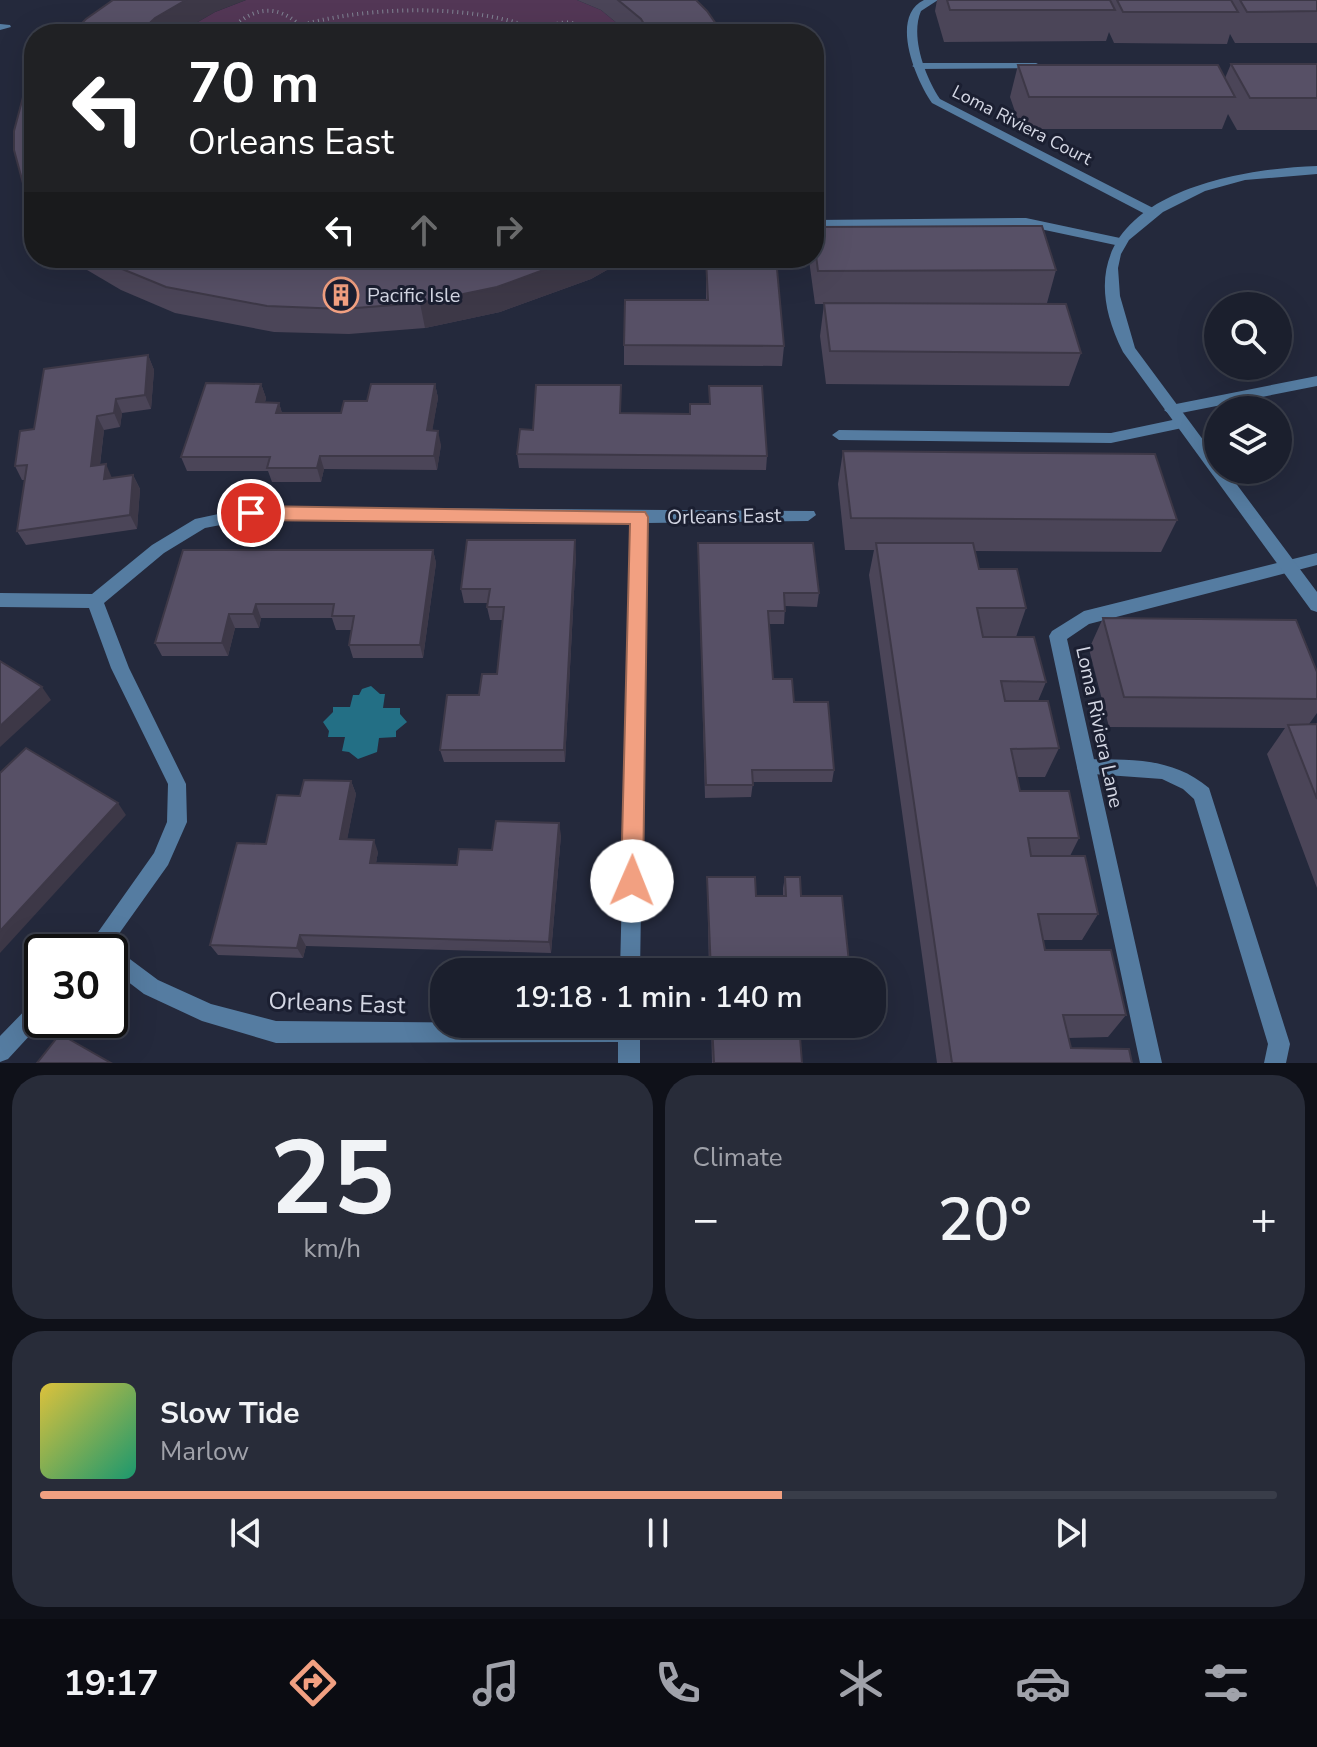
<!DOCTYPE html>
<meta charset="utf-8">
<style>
:root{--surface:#1b1f2d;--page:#282c39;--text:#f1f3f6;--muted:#a0a2aa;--line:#393d49;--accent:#f2a081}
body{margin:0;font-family:"Nunito Sans",sans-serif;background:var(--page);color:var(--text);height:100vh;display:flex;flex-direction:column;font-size:30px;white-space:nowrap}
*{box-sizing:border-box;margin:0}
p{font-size:26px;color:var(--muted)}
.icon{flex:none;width:44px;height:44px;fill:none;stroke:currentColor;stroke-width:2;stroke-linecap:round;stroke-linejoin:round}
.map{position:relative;height:1063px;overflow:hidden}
.drawer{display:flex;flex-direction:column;gap:12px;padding:12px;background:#0f1119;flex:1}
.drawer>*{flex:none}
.banner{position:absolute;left:24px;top:24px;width:800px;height:244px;border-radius:32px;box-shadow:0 8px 32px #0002,0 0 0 2px var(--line);background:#202124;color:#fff;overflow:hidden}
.tools{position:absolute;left:1204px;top:292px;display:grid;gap:16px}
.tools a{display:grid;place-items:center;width:88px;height:88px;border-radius:50%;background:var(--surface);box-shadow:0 8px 32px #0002,0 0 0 2px var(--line);font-size:40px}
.speed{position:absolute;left:24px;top:934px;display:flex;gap:16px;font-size:40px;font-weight:700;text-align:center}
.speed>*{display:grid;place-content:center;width:104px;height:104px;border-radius:50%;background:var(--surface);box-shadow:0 8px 32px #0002,0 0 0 2px var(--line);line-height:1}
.speed .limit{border:4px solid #111;border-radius:12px;background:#fff;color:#111}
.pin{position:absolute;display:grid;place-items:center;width:68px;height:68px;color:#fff;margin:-34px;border:4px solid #fff;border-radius:50%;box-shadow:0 2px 8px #0007}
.me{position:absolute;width:88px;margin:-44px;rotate:1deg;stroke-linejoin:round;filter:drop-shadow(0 0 6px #0008)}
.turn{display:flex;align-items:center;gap:28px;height:168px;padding:0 32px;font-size:36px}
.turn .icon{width:104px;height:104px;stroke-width:2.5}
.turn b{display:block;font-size:56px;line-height:68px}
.lanes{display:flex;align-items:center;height:76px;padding:0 32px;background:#0003;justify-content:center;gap:40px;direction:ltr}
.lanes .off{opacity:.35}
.big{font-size:60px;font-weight:600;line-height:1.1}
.drawer .card{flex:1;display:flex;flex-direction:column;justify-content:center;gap:12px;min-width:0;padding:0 28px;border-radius:32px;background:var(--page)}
.drawer .dial{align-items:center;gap:0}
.dial b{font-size:104px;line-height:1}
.song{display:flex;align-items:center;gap:24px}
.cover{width:96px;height:96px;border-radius:12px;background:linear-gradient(135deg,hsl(50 70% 55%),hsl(160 70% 35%))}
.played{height:8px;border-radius:4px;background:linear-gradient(90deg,var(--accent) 60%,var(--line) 60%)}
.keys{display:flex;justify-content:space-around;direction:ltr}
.heat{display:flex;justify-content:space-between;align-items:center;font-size:44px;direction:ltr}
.drawer .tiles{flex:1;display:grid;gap:12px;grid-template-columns:1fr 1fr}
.card:last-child{grid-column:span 2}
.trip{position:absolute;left:430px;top:958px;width:456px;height:80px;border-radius:32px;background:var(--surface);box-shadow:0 8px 32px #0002,0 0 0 2px var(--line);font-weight:600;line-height:80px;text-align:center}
.tab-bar{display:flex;height:128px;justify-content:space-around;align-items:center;background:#0b0c12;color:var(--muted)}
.tab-bar .icon{width:56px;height:56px}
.tab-bar .selected{color:var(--accent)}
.tab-bar b{font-size:36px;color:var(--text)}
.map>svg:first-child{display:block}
.green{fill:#533756}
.forest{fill:#7e4d82}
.water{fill:#236f85}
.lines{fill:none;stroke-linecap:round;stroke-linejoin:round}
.path{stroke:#808494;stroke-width:4;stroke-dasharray:1 4;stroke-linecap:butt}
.service{fill:#557ca1;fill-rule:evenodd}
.minor{fill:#557ca1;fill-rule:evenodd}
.tertiary{fill:#557ca1;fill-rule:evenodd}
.wall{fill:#4b4558}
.shaded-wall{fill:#3d3847}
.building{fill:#575066;stroke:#3d3847;stroke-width:2}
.route{fill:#f2a081;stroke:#9d6854;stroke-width:2}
.labels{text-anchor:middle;stroke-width:6;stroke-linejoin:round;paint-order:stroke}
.far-street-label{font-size:18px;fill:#d4d7e4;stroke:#1b1f31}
.poi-label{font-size:20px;fill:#d4d7e4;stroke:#1b1f31;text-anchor:start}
.street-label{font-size:20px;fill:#d4d7e4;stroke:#1b1f31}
.near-street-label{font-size:24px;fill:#d4d7e4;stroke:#1b1f31}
</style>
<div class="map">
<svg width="1317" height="1063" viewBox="0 0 1317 1063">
<rect width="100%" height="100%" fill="#24293c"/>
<polygon class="green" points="246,0 577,0 601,10 630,34 177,34 215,12"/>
<polygon class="forest" points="570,22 589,32 614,25 624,34 546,34 543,29 554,23"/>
<polygon class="water" points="371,686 380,694 385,694 383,708 400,708 400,714 407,722 396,731 396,737 379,738 377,752 358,759 349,752 342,751 345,737 328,737 329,731 323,722 333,712 333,707 350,707 353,695 359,695 362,689"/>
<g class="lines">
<g class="path">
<path d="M543,29C560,21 576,18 589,34"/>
<path d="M242,34L237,24C256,7 278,6 297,23"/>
<path d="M275,34C346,5 478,0 546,34"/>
</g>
<g class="service">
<polygon points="0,24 10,25 11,27 0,30"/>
<polygon points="1036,63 1042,66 1040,68 918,69 912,66 918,63"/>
<polygon points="1026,218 1120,238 1126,242 1120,246 1026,226 814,228 814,220"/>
<polygon points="1317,376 1317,386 1171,415 1164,410 1171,405"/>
<polygon points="1182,418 1189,423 1187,427 1111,443 839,440 832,435 839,430 1111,433"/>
<path d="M1086,759C1132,760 1172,757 1209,788L1290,1044L1286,1063H1264L1268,1044L1194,799L1183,789L1162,779L1079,773L1077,767L1079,761Z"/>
</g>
<g class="minor">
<path d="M924,0H938L921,11C910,36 925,77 940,99L1157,210V216H1149L932,103C916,80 889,17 924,0Z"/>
<polygon points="251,507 814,511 816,515 808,521 647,523 640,972 620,972 631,523 251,519 205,528 164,553 104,603 129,668 186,784 187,822 168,865 111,945 158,980 211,1004 276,1021 640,1024 640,1063 618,1063 618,1042 276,1043 202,1021 144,994 110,968 110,952 84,952 154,853 167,822 168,784 111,668 89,608 0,607 0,593 92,594 152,545 195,519"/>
<polygon points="1317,553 1317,565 1089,624 1067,639 1162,1063 1140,1063 1049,636 1052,631 1084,611"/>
<polygon points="42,996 42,1020 44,1020 8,1059 0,1062 0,1036 35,1000"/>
</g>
<path class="tertiary" d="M1317,166V174L1245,180L1205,191L1163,212L1129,240L1121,254L1118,268L1120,296L1135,348L1218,460V470H1226L1317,592V612L1311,610L1123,352C1051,209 1209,170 1317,166Z"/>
</g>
<g class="wall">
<polygon points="577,0 696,0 723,34 630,34 601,10"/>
<polygon points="937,0 1317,0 1317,43 1235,43 1230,34 1227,44 1114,43 1109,32 1106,41 944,42 935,11"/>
<polygon points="1231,64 1317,64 1317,130 1237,130 1228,114 1222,129 1021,129 1010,97 1018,65 1225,78"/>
<polygon points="34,77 34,208 24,187"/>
<polygon points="814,227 1056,270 1047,303 934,303 1081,353 1069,386 826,384 820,336 824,304 815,304 809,260 809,258 814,258"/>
<polygon points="78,258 621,258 621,262 591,279 500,312 425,328 349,334 274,332 175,313 121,290 82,267"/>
<polygon points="706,258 776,258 784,346 782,366 624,365 624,345 706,300"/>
<polygon points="148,355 154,370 151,409 122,413 120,427 104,430 100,465 112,478 133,475 140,489 137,529 26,545 17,531 25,480 22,480 15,466 34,429"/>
<polygon points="261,384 266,398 265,402 279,403 282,413 341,413 367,401 435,384 438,398 432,430 441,445 437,470 324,469 321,482 272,482 268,471 187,471 181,457"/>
<polygon points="709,386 767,456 766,470 519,468 517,454 533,430 690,414 709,404"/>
<polygon points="843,451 1177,520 1161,552 975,551 979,569 1026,608 1016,637 1046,682 1038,701 1059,748 1045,777 1017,777 1020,791 1079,838 1070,856 1098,914 1082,940 1043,940 1045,950 1126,1015 1108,1037 1068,1038 1071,1048 1132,1063 937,1063 869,575 874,550 845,550 838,484"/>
<polygon points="698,543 819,593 817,607 785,606 784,624 769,624 773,679 794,702 834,770 832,782 753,782 751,797 705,798"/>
<polygon points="183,550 433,550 436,563 423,658 353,658 349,645 352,630 336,630 332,618 261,618 259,628 235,628 228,656 162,656 155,643"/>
<polygon points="576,554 565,762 444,762 440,750 479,695 497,674 503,620 490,620 487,607 488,603 464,603 461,589"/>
<polygon points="1103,618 1317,672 1317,713 1309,724 1317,724 1317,888 1267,754 1285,728 1109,727 1089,649"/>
<polygon points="351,781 356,794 347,839 378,852 376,863 457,865 492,850 561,835 551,953 306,946 303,958 218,955 210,945 266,844 300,796"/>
<polygon points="707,877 756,896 783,896 783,888 785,877 801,896 850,972 709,972"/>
<polygon points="711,1024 799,1024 802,1063 712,1063"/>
</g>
<g class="shaded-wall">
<polygon points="186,0 246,0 215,12 177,34 138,34 155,18"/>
<polygon points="576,258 621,258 621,262 591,279 500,312 425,328 420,303"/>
<polygon points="148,355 154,370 151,409 145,395"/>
<polygon points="261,384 266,398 261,416 256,402"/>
<polygon points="435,384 438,398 430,444 427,430"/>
<polygon points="116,399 122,413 120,427 114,413"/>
<polygon points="279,403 283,417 276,413"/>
<polygon points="97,416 104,430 98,480 91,466"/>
<polygon points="438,431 441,445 437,470 434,456"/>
<polygon points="320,456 324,469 321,482 317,468"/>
<polygon points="106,464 112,478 104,479"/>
<polygon points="133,475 140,489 137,529 130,515"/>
<polygon points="575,540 576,554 565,762 564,750"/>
<polygon points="433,550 436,563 423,658 420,645"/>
<polygon points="256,604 261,618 259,628 253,614"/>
<polygon points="229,614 235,628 228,656 222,643"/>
<polygon points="42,687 51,700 0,747 0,726"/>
<polygon points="351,781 356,794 345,851 340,839"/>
<polygon points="118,803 126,815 0,953 0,931"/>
<polygon points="559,823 561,835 551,953 549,942"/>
<polygon points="374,840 378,852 374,874 370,863"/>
<polygon points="300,935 306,946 303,958 297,948"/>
</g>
<g class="building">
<polygon points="113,0 186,0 155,18 138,34 71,34 86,19"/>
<polygon points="618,0 696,0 707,11 723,34 650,34 641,19"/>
<polygon points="947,0 1110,0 1115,10 950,10"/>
<polygon points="1117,0 1231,0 1238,12 1123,12"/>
<polygon points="1240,0 1317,0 1317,11 1247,12"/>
<polygon points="1231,64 1317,64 1317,98 1250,98"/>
<polygon points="1018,65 1218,65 1235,97 1029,97"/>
<polygon points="34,77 34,200 24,187 14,150 14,131 23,97"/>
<polygon points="1042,226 1056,270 818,271 814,239 814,227"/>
<polygon points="99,258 576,258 497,287 420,303 343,309 267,306 166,287 110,264"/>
<polygon points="706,258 776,258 784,346 624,345 625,300 708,300"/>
<polygon points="824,303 1066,304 1081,353 830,351"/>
<polygon points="148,355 145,395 116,399 114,413 97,416 91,466 106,464 104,479 133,475 130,515 17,531 27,465 15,466 20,431 34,429 44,369"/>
<polygon points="206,383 261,384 256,402 279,403 276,413 341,413 344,401 367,401 371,384 435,384 427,430 438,431 434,456 320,456 317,468 267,468 270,457 181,457"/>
<polygon points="536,385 621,385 620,413 690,414 690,404 710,404 709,386 762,386 767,456 517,454 520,429 533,430"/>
<polygon points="843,451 1155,454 1177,520 851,518"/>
<polygon points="467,540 575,540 564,750 440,750 447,695 479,695 482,674 497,674 504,607 487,607 490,589 461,589"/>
<polygon points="698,543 813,543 819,593 784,593 785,611 768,611 773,679 792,679 794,702 828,702 834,770 752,770 753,785 706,785"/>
<polygon points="876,543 973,543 979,569 1017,569 1026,608 977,608 983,637 1034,637 1046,682 1001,681 1005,701 1048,701 1059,748 1011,749 1020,791 1069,791 1079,838 1028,838 1031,856 1085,856 1098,914 1038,914 1045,950 1111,950 1126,1015 1063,1015 1071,1048 1129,1049 1132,1063 952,1063"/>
<polygon points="183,550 433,550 420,645 349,645 354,616 332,616 334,604 256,604 253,614 229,614 222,643 155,643"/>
<polygon points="1103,618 1296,620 1317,672 1317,699 1124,697"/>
<polygon points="0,661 42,687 0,726"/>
<polygon points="1317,724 1317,799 1288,725"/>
<polygon points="26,748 118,803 0,931 0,773"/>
<polygon points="304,780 351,781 340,839 374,840 370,863 457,865 459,849 492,850 496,821 559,823 549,942 300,935 297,948 210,945 237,843 266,844 277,795 300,796"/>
<polygon points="707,877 755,877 756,896 786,896 785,877 800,877 801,896 842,896 850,972 711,972"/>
<polygon points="712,1024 799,1024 802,1063 714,1063"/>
<polygon points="60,1034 111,1063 37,1063"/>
</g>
<polygon class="route" points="251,506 645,512 648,517 643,881 640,888 632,892 624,888 621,881 630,524 251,520 242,513"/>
<defs>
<g id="building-ring" transform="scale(1.8)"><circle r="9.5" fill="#1b1f31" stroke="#f2a081" stroke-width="1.5"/><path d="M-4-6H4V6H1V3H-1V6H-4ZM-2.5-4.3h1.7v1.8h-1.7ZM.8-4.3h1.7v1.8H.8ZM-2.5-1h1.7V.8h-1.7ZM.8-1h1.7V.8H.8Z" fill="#f2a081"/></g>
</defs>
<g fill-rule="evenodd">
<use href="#building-ring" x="341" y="295"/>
</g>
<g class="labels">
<g class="far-street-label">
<text transform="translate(1022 125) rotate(27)" y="6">Loma Riviera Court</text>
</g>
<g class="poi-label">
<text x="367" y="302">Pacific Isle</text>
</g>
<g class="street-label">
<text transform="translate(724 516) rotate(-1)" y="7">Orleans East</text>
<text transform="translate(1100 727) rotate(78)" y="7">Loma Riviera Lane</text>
</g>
<g class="near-street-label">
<text transform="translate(337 1003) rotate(2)" y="8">Orleans East</text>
</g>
</g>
</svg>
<div class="tools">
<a><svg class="icon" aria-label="search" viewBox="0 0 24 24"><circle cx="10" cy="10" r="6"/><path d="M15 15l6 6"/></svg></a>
<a><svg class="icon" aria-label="layers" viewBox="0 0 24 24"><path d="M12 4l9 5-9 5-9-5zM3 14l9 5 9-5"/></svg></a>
</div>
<div class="speed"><div class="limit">30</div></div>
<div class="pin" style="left:251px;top:513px;background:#d93025"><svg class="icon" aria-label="arrive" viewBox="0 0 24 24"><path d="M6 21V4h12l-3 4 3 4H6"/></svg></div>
<svg class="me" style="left:632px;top:881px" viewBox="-20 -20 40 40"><circle r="19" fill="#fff"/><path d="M0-13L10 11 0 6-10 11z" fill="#f2a081"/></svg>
<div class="trip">19:18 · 1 min · 140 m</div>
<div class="banner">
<div class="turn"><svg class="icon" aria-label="left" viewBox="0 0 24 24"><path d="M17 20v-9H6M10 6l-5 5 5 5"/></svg><div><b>70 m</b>Orleans East</div></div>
<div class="lanes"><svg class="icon" aria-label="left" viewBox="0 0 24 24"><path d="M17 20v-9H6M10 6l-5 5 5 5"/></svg><svg class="icon off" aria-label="ahead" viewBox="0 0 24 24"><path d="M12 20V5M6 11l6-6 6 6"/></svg><svg class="icon off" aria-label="right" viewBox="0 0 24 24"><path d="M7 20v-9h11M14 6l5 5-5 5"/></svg></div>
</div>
</div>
<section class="drawer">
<div class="tiles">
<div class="card dial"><b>25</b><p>km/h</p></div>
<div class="card"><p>Climate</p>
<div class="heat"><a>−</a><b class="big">20°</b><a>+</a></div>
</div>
<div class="card">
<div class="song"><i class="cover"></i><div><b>Slow Tide</b><p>Marlow</p></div></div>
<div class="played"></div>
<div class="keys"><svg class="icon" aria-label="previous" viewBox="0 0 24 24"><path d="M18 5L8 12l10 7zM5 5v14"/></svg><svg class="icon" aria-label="pause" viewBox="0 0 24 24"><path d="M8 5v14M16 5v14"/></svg><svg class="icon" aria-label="next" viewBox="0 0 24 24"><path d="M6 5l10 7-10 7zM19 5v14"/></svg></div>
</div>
</div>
</section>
<nav class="tab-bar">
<b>19:17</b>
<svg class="icon selected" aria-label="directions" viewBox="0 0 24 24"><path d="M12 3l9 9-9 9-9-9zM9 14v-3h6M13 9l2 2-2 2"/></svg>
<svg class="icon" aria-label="music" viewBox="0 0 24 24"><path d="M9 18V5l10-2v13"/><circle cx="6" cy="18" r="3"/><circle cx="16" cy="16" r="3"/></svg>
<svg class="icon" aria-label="phone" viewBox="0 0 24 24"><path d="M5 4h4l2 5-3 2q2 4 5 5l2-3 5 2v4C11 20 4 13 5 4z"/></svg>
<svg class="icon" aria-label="climate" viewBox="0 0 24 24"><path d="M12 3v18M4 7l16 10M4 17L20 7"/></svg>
<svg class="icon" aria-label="car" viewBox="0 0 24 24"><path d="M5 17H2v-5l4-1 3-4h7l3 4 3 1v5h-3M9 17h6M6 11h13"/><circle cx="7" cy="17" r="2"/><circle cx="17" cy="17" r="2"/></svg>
<svg class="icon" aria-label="filters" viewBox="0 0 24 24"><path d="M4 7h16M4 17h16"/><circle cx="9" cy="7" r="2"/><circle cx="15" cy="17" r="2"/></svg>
</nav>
